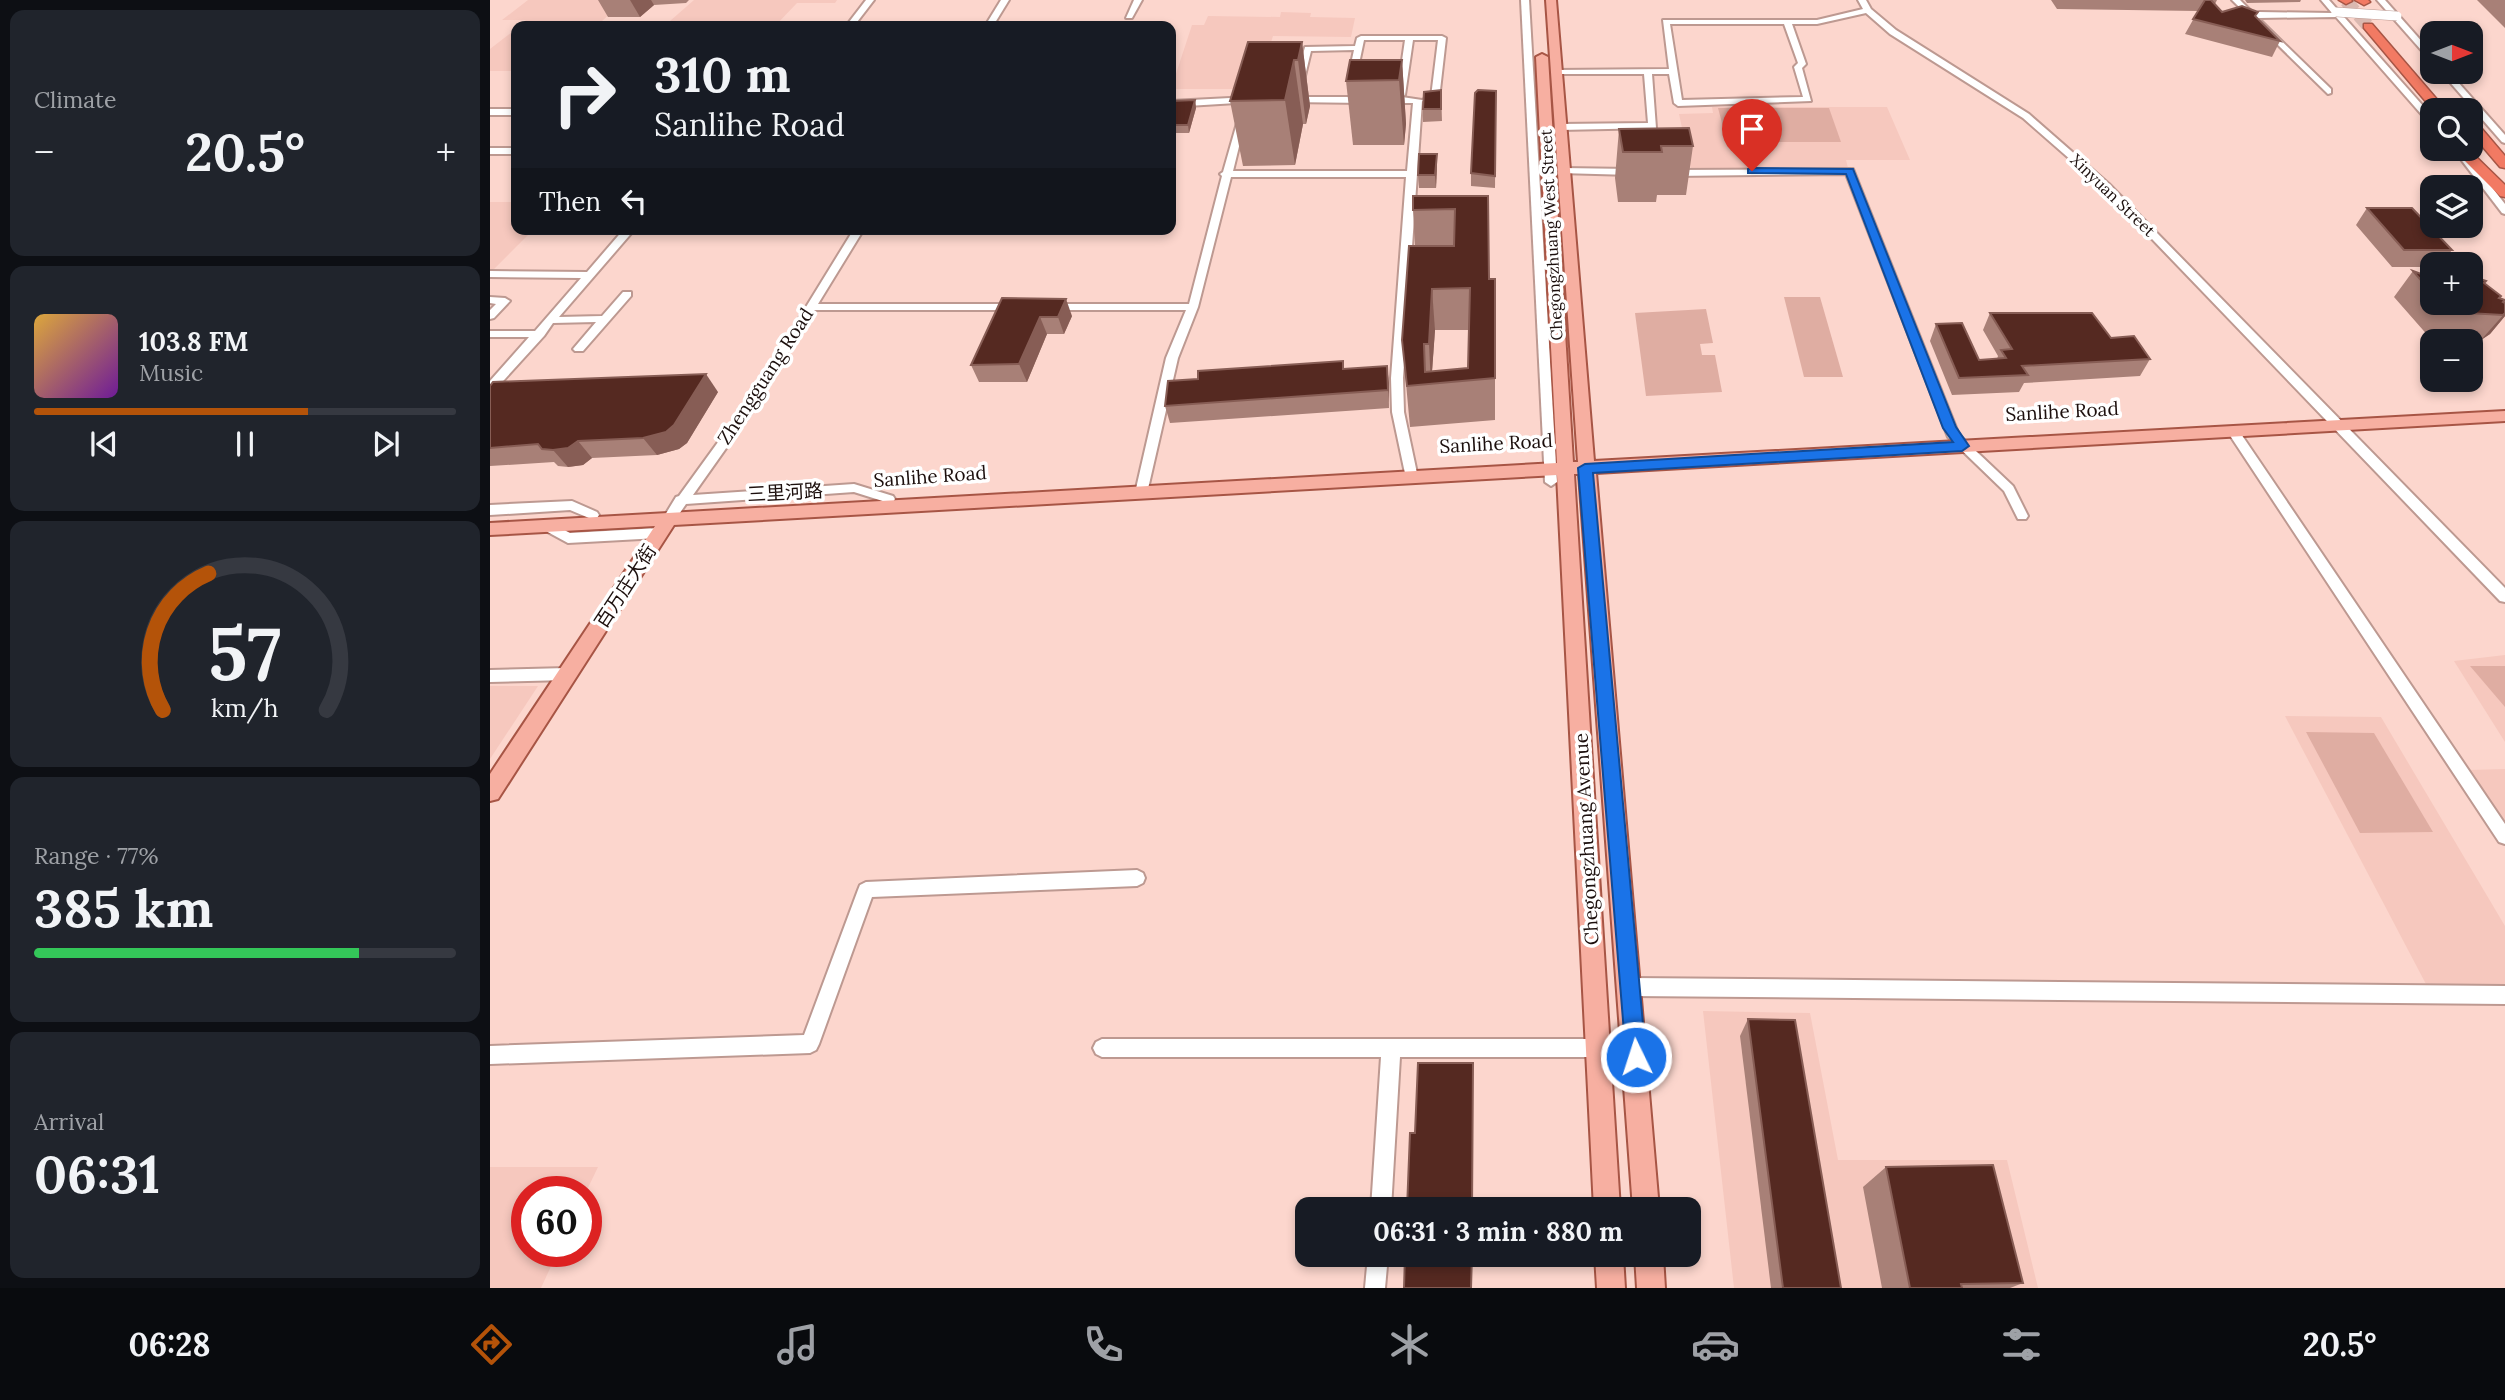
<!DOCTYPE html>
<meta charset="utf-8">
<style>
:root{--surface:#171b24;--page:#20242c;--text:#f1f3f6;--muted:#9ea1a6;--line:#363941;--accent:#b45309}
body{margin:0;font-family:Lora,"Noto Sans SC",serif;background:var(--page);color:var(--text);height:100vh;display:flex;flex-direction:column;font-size:26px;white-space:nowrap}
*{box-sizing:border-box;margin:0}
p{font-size:23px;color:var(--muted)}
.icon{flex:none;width:38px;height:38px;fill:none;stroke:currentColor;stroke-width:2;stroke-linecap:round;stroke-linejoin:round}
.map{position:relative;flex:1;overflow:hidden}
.panel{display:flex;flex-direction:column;gap:10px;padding:10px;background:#0d0f14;width:490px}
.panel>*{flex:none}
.guide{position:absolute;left:21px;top:21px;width:665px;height:214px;border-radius:14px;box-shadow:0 4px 10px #0003;background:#171b24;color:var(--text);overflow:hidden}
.needle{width:46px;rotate:90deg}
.controls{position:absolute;left:1930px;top:21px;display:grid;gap:14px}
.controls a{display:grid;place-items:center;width:63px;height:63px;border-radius:14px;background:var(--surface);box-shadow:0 4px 10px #0003;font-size:35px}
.speed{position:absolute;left:21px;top:1176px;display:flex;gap:14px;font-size:35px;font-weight:700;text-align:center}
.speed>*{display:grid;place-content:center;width:91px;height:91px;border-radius:50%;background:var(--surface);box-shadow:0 4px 10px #0003;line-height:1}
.speed .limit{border:10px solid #d22;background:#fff;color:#111}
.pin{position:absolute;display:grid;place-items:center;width:60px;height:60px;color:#fff;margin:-72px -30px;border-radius:50% 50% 50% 0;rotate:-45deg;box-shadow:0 0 7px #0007}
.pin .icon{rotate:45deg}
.me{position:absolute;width:77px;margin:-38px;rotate:356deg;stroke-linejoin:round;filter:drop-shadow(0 0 5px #0008)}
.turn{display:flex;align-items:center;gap:24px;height:147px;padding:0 28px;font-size:32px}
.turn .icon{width:91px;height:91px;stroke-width:2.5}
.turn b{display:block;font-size:49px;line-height:60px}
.then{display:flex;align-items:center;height:66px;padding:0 28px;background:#0003;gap:14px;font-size:26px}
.big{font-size:52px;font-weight:700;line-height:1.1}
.panel .card{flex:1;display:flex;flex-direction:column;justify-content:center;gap:10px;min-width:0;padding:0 24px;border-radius:14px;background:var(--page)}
.panel .dial{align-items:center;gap:0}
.dial svg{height:182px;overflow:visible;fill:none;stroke:var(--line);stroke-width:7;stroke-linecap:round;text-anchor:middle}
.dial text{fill:var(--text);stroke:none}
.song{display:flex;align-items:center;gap:21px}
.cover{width:84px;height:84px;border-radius:10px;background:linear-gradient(135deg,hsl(40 70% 55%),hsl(280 70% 35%))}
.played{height:7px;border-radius:4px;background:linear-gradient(90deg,var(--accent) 65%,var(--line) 65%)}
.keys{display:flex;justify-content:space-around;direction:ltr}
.heat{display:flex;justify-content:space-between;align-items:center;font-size:38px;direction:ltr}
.charge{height:10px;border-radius:5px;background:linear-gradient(90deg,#34c759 77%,var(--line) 0)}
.trip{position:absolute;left:805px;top:1197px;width:406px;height:70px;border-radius:14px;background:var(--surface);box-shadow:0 4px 10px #0003;font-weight:700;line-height:70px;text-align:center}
.tabs{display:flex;height:112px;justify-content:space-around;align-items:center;background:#090b0e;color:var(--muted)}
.tabs .icon{width:49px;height:49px}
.tabs .current{color:var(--accent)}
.tabs b{font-size:32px;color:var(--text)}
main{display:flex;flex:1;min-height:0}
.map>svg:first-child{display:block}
.built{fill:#f6c8be}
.green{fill:#dfada2}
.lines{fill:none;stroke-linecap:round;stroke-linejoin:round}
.highway-tunnel{stroke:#dab8b0;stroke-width:13;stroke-dasharray:13 6;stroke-linecap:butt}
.minor-casing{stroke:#bd9991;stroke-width:4}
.major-casing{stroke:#a75545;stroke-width:4}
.highway-casing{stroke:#a75545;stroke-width:3}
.minor{fill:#fff;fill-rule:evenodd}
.major{fill:#f7afa1;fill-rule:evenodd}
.highway{fill:#f27a63;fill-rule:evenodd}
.minor-bridge-casing{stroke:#bd9991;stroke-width:10;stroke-linecap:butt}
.minor-bridge{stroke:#fff;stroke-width:9}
.wall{fill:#a88077;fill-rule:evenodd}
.shaded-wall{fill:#875d55}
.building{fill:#552921;stroke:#875d55;stroke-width:2;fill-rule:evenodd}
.route{fill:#1a73e8;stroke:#114b97;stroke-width:2}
.labels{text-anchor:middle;stroke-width:7;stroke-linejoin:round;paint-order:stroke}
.far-street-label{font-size:16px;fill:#1c0f0d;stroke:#fff}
.street-label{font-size:19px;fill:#1c0f0d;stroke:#fff}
</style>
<main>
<section class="panel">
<div class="card"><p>Climate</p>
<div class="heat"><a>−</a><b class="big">20.5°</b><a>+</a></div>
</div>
<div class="card">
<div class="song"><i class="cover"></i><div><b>103.8 FM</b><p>Music</p></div></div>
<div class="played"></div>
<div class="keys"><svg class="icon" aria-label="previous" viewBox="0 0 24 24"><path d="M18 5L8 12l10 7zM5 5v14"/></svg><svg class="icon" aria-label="pause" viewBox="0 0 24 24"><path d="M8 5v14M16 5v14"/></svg><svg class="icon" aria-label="next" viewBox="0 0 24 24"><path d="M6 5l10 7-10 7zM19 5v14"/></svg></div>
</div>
<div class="card dial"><svg viewBox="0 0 100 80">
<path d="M14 69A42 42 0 1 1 86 69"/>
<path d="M14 69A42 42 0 0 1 34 9" stroke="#b45309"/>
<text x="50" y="56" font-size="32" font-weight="700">57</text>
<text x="50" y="72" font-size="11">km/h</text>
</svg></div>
<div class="card"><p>Range · 77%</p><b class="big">385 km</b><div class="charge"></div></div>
<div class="card"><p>Arrival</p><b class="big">06:31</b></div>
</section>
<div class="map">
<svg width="2015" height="1288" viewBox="0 0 2015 1288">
<rect width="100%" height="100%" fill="#fcd6cd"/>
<g class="built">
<polygon points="38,0 135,0 112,21 180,21 204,0 347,0 345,3 307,3 285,26 29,26 36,20 12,20"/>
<polygon points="791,12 821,13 820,17 865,18 861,37 783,36 766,89 681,89 702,25 714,25 718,16 790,17"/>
<polygon points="26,29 26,71 0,71 0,49"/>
<polygon points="1222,107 1397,107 1420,160 1356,160 1358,168 1201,169 1189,114 1223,113"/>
<polygon points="0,202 26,202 26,229 44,229 4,269 0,269"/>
<polygon points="2015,655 2015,742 1964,661"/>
<polygon points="0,686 48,686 0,759"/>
<polygon points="1795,716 1891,717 2015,926 2015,987 1937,986"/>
<polygon points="2015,769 2015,823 1979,770"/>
<polygon points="1213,1011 1320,1013 1348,1160 1517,1160 1548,1288 1244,1288"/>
<polygon points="0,1167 108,1167 96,1192 37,1192 37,1251 68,1251 51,1288 0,1288"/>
</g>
<g class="green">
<polygon points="1228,108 1339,108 1351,142 1237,142"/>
<polygon points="1294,297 1330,297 1353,377 1314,377"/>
<polygon points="1216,309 1223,343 1210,344 1212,355 1225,355 1232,392 1156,396 1145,313"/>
<polygon points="1980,666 2015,666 2015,707"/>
<polygon points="1816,732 1884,733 1943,832 1870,833"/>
</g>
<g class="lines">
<polyline class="highway-tunnel" points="1856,1 1878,26"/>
<g class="minor-casing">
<g id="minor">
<polygon points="376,0 384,0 364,26 356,26"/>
<polygon points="511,0 519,0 503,26 495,26"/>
<polygon points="644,0 652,0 642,18 636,18"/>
<polygon points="1031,0 1039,0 1067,482 1061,486 1055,482"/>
<path d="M1368,0H1376L1381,9L1406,30L1539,114L1619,184L2015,588V602L2010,601L1613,188L1533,118L1400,34L1376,13L1327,24H1302L1316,64L1312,68L1321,101L1188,106L1184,103L1179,74H1162L1166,128L1070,130L1066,127L1070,124L1158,123L1154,74H1066L1062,72L1066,70L1179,69L1173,20H1327L1373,9ZM1180,24H1294L1308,63L1304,67L1313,97L1192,100Z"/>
<polygon points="1742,0 1750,0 1764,14 1769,12 1842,13 1831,0 1839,0 1942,116 1942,124 1939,123 1846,17 1768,18 1841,89 1841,93 1838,94"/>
<polygon points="1887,0 1895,0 1942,53 1942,59 1939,59"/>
<path d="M871,36H952L956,38L949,99L936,103L932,101L913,378L914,412L928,478L922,482L916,478L902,412L901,378L916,177H741L708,307L688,358L657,493L655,496H647L645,493L676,358L696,310H561L556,307L561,304H699L732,176L730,174L733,172L749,116L756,118L743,171H917L923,103H895L891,100L895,97H910L907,95L915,40H874L866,78L862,81L858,78L864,50L821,51L814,80L810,83L806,80L815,47L865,46L867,38ZM923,40H948L941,97L932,100L912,97L915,95Z"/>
<polygon points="1951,72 1959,72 2015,135 2015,143 2012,142"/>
<polygon points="760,97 764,100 763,102 681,107 681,101"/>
<polygon points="801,97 875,97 879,100 875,103 798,102 797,100"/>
<rect x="0" y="109" width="26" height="6"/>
<rect x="0" y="148" width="26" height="6"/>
<polygon points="1963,149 1972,149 2015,204 2015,214 2012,213"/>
<polygon points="1073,168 1141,169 1146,172 1141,175 1070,173 1070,169"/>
<polygon points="1363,169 1469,435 1523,486 1538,516 1536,519 1528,519 1514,491 1458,437 1356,174 1183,176 1178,173 1183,170"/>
<polygon points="134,229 145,229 69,317 112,316 133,292 141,292 141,296 93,351 85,351 83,349 106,322 63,323 54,336 4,391 0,392 0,381 39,337 0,337 0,331 45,331 91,278 0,277 0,271 97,272"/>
<polygon points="364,229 374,229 328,304 527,304 532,307 527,310 324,310 268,403 203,495 364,484 403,496 405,499 403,502 399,503 364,492 196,504 183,523 173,523 172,520 186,497 189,496 260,398"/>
<polygon points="0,297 15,298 20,301 4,318 0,319 0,310 6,304 0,303"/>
<polygon points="1743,427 1747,428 2015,824 2015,844 2009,842 1739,434 1737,431"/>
<polygon points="82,501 107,512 109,515 107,518 99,518 80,510 0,515 0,505"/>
<polygon points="59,522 80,533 169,528 175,533 169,538 78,543 54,530 53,527 54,524"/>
<polygon points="77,668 82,670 84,674 82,678 77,680 0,682 0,670"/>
<polygon points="647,870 653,873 655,878 653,883 647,886 382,897 329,1044 326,1050 320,1053 0,1064 0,1046 314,1035 368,890 370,885 376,882"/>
<polygon points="1141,978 2015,986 2015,1004 1141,996 1135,993 1132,987 1135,981"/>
<polygon points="612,1039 1108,1039 1114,1042 1117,1048 1114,1054 1108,1057 910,1057 901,1209 881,1209 891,1057 612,1057 606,1054 603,1048 606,1042"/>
<polygon points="878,1255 898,1255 895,1288 875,1288"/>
</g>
</g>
<g class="major-casing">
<g id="major">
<polygon points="1056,0 1066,0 1104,461 2015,411 2015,421 1106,473 1169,1209 1143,1209 1089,474 1084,474 1130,1209 1104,1209 1067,475 184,525 8,799 0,801 0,774 165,526 0,535 0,523 1067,463 1046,57 1052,54 1058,57 1083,462 1088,462"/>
<polygon points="1105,1255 1133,1255 1135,1288 1107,1288"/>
<polygon points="1145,1255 1173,1255 1175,1288 1147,1288"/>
</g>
</g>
<g class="highway-casing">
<g id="highway">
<polygon points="1849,0 1861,0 1862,1 1856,4"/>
<polygon points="1865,0 1878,0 1880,2 1874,5"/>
<polygon points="1874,24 1882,24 1956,110 1943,110 1874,28"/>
<polygon points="1981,121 1986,122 2015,156 2015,168 2010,167 1981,133"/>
<polygon points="1963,149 1978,149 2015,185 2015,197 2010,196"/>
</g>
</g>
<use href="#minor" class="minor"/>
<use href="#major" class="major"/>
<use href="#highway" class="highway"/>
<g class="minor-bridge-casing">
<polyline id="minor-bridge" points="1846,12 1907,16"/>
</g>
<use href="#minor-bridge" class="minor-bridge"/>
</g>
<g class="wall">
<polygon points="108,0 199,0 196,3 164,5 150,17 118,17"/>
<polygon points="1561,0 1727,0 1725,4 1732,12 1765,17 1790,41 1782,57 1695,34 1708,11 1567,9"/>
<polygon points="1755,0 1811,0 1810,2 1757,3"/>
<polygon points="1987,0 2015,0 2015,28"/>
<polygon points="812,42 820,106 816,124 813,124 805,165 753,166 740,101"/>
<polygon points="912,60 916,124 914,145 863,145 856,81"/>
<polygon points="951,90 952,121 933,122 933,109"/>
<polygon points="1006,91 1005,188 981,186 981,173"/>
<polygon points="705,100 706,108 699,133 681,133 681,101"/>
<polygon points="1129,129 1203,146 1196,195 1167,195 1166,202 1128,202 1125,178"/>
<polygon points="947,154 947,167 946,188 929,188 928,175"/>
<path d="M998,196L999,279H1005V420L920,427L912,340L925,246L923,210ZM945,330H979L978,368L942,371Z"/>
<polygon points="1877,208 1962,250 1951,264 1942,264 1942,267 1902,267 1866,225"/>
<polygon points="1923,271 1942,278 1942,303 1981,303 1994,283 2013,302 2015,316 2000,334 1991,340 1940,338 1904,297"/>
<polygon points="510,304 582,316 574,334 557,334 537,382 489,382 481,365"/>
<polygon points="1500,313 1621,338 1660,359 1650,376 1534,383 1529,392 1462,395 1440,341 1446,324 1489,360 1507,359 1508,356 1493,330"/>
<polygon points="897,366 899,408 680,423 675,406 708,379"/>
<polygon points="0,386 228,392 197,443 189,449 167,455 102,458 93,465 78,467 68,466 64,462 0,466"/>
<polygon points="1258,1019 1351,1288 1281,1288 1250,1036"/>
<polygon points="1396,1167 1533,1283 1520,1288 1392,1288 1373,1187"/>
</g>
<g class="shaded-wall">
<polygon points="140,0 161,0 164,5 150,17"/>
<polygon points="812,42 820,106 816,124 808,60"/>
<polygon points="804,60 813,124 805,165 795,100"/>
<polygon points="912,60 916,124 914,145 909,80"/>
<polygon points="705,100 706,108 699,133 698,125"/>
<polygon points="947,154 947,167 946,188 945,175"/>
<polygon points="942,289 945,330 941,386 939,344"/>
<polygon points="576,299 582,316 574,334 568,317"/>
<polygon points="2015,313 2015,316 2000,334 1991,340"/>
<polygon points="550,317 557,334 537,382 529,364"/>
<polygon points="897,366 899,383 899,408 898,390"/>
<polygon points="216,374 228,392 197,443 189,449 167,455 153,438"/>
<polygon points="88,441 102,458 93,465 78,467 63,450"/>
<polygon points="983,1063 983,1209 982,1209"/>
</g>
<g class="building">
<polygon points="1715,0 1721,0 1732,12 1752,6 1768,12 1765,16 1790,41 1703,19"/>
<polygon points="758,42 812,42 808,60 804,60 795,100 740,101"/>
<polygon points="860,60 912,60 909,80 856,81"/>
<polygon points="951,90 951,109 933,109 934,92"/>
<polygon points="988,90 1006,91 1005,176 981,173 985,93"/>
<polygon points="705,100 698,125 681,125 681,101"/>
<polygon points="1199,128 1203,146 1171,146 1172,152 1133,152 1129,129"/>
<polygon points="929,154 947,154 945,175 928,175"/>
<path d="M923,196H998L999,279H1005V378L917,386L912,340L919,246H964L965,209L923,210ZM980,288L978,368L935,372L934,344H939L942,289Z"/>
<polygon points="1877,208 1922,208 1962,250 1914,250"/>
<polygon points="1923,271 1942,278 1942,293"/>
<polygon points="1981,276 1996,281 1994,283 2011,296 2009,298 2015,300 2013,302 2015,303 2015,313 2013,315 1960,312 1952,303 1981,303"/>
<polygon points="512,298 576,299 568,317 550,317 529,364 481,365"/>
<polygon points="1500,313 1602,313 1621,338 1644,336 1660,359 1532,366 1538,375 1469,378 1446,324 1472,323 1489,360 1516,358 1511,350 1522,349"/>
<polygon points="853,361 853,369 897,366 898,390 675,406 678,381 708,379 708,371"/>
<polygon points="216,374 184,425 176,432 153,438 88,441 78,448 63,450 52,449 48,444 0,448 0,386 3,382"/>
<polygon points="1258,1019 1305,1020 1351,1288 1293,1288"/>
<polygon points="928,1063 983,1063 982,1209 917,1209 920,1133 925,1133"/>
<polygon points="1503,1165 1533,1283 1471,1284 1472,1288 1420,1288 1396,1167"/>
<polygon points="915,1255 982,1255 981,1288 914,1288"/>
</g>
<polygon class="route" points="1262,168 1363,169 1466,427 1479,446 1472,451 1103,473 1156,1057 1153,1064 1146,1067 1139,1064 1136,1057 1088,468 1095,464 1463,442 1453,428 1356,174 1258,173 1258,169"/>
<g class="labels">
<g class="far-street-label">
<text transform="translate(1623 195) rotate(44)" y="6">Xinyuan Street</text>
<text transform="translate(1061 235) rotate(-93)" y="6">Chegongzhuang West Street</text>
</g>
<g class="street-label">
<text transform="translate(275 376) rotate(-57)" y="7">Zhengguang Road</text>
<text transform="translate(1572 411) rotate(-3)" y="7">Sanlihe Road</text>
<text transform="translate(1006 443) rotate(-3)" y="7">Sanlihe Road</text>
<text transform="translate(440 476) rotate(-4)" y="7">Sanlihe Road</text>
<text transform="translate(295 492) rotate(-3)" y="7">三里河路</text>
<text transform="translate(135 586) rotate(-57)" y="7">百万庄大街</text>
<text transform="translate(1096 839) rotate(-93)" y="7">Chegongzhuang Avenue</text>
</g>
</g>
</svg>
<div class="controls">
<a><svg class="needle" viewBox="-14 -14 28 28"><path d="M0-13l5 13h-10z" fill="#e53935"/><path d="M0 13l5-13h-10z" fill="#9ea1a6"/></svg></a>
<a><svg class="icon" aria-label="search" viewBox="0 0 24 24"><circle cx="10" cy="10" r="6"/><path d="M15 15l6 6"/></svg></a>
<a><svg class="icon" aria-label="layers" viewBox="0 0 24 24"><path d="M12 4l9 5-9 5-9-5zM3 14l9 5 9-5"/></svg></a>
<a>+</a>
<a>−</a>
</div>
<div class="speed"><div class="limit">60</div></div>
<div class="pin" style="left:1262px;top:171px;background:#d93025"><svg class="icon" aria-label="arrive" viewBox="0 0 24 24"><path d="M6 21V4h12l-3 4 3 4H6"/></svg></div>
<svg class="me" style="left:1146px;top:1057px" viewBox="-20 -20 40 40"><circle r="17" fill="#1a73e8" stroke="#fff" stroke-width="3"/><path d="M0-11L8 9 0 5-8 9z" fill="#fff"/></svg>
<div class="trip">06:31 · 3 min · 880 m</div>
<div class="guide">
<div class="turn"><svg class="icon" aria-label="right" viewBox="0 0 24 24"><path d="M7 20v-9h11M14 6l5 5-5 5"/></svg><div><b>310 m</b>Sanlihe Road</div></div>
<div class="then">Then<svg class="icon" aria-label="left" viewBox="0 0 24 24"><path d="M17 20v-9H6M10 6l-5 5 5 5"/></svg></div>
</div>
</div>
</main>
<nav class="tabs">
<b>06:28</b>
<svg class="icon current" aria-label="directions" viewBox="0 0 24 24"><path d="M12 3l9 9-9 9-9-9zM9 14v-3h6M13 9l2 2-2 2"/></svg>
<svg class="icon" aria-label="music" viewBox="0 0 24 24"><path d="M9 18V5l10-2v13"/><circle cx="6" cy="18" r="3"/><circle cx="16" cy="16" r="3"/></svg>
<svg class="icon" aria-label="phone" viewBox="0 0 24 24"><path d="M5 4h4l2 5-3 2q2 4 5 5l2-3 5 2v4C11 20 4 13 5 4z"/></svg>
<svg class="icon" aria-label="climate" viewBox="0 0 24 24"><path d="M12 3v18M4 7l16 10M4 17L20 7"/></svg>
<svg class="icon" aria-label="car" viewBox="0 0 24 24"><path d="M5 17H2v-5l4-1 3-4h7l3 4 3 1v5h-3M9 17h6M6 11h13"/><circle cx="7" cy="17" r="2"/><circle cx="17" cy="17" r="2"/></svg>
<svg class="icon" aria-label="filters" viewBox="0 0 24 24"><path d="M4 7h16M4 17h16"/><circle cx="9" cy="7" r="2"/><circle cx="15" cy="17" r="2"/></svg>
<b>20.5°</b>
</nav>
